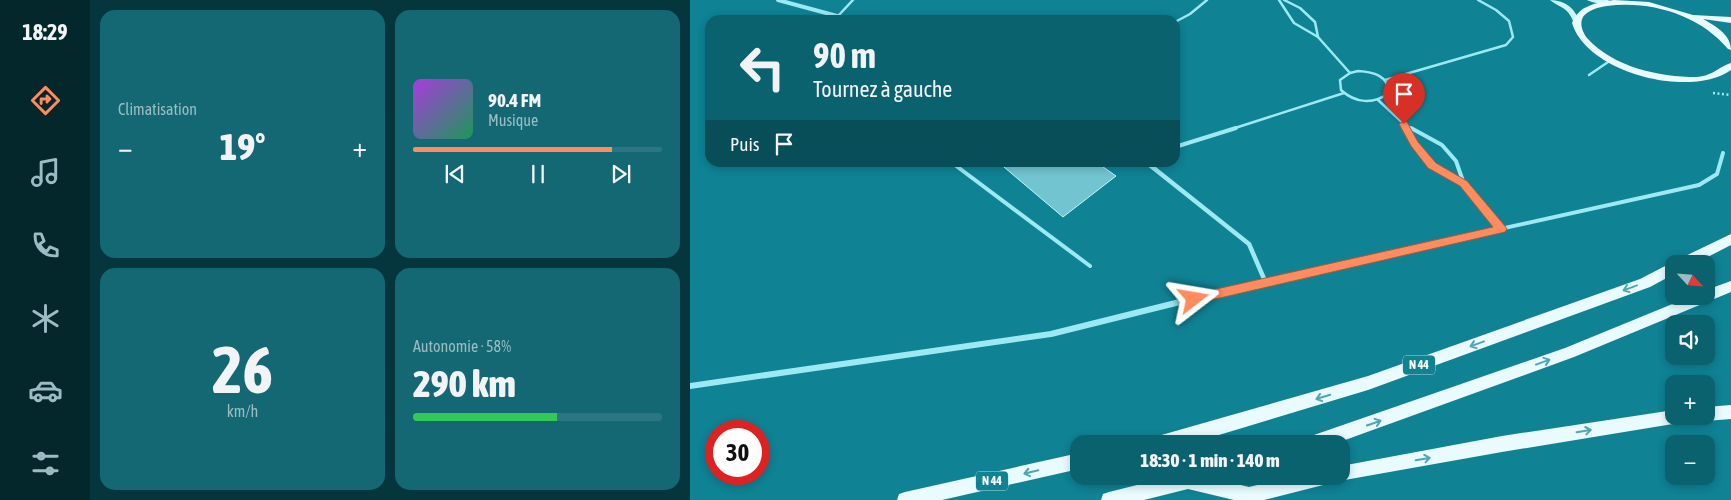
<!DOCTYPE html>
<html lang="fr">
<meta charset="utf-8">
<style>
:root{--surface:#0b626f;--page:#146874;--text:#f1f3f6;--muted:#9abcc3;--line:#2b7682;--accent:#ff8c5f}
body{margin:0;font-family:"Asap Condensed",sans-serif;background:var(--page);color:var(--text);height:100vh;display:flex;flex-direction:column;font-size:19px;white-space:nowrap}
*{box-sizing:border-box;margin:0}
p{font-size:16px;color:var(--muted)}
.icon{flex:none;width:28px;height:28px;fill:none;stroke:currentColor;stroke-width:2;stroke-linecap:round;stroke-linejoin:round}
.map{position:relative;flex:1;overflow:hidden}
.side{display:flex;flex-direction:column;gap:10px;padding:10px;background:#06363d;width:600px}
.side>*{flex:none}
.hud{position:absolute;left:15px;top:15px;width:475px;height:152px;border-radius:15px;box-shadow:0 2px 8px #0003;background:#0b626f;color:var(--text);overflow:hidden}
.needle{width:32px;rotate:116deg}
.tools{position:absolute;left:975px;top:255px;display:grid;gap:10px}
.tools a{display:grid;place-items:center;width:50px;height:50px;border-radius:10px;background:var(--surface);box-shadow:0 2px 8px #0003;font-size:25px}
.speed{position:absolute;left:15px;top:420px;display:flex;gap:10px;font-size:25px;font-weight:700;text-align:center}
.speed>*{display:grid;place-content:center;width:65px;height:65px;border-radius:50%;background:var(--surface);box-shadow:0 2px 8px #0003;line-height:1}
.speed .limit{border:8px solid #d22;background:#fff;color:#111}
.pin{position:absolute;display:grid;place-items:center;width:42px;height:42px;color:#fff;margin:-51px -21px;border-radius:50% 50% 50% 0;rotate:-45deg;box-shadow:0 0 5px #0007}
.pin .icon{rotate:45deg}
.me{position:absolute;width:55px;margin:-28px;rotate:76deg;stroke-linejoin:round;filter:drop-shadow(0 0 4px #0008)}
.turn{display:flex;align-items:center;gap:18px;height:105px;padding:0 25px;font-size:22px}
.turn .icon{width:65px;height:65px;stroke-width:2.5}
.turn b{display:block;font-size:35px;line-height:42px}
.then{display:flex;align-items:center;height:48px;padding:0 25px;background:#0003;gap:10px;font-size:19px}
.big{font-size:38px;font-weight:800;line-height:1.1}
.side .card{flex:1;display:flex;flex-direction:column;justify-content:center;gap:8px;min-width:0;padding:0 18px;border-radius:15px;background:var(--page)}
.side .dial{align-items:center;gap:0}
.dial b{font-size:65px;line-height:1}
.song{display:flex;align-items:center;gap:15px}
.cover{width:60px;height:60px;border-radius:8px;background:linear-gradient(135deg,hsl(280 70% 55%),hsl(150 70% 35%))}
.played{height:5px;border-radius:2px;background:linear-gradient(90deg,var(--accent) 80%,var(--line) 80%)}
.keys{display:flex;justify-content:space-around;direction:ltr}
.heat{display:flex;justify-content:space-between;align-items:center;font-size:28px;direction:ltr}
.charge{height:8px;border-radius:4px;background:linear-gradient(90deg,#34c759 58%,var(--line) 0)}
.side .tiles{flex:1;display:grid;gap:10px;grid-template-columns:repeat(2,1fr)}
.trip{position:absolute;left:380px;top:435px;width:280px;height:50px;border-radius:15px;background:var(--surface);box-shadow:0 2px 8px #0003;font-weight:800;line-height:50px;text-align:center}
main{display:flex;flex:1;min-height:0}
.dock{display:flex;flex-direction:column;width:90px;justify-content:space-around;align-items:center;background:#04272c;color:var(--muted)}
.dock .icon{width:35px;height:35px}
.dock .active{color:var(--accent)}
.dock b{font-size:22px;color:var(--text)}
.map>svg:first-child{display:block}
.building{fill:#72c4d0;stroke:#c4f7fe}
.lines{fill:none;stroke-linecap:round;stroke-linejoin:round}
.path{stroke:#9ce9f4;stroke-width:2.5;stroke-dasharray:2 2.5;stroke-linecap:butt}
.lane-far1{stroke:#9ce9f4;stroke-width:2.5}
.lane{stroke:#9ce9f4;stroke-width:4}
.street-far2{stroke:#9ce9f4;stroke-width:4}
.street-far1{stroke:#9ce9f4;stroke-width:4.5}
.street{stroke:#9ce9f4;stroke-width:6}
.secondary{fill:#cbf6fd;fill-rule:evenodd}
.primary{fill:#e9fbff;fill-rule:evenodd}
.oneway{stroke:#50a6b4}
.route{fill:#ff8c5f;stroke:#a65b3e}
.labels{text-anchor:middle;stroke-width:5;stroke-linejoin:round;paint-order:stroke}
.shield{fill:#0f8294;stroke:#b7dadf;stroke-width:1}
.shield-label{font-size:12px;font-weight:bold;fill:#fff}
</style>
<main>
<nav class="dock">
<b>18:29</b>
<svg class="icon active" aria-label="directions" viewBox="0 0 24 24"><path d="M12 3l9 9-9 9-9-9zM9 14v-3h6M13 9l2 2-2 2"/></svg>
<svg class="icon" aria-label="music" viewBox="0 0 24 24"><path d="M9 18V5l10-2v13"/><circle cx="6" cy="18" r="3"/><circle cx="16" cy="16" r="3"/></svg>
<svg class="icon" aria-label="phone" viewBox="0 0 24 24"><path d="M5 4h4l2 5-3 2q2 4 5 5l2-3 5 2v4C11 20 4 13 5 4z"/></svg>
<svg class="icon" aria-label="climate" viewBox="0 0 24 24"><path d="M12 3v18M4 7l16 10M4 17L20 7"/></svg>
<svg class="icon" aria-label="car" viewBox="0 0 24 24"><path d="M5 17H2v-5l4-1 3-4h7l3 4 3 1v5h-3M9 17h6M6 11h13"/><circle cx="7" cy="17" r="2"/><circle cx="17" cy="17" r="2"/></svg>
<svg class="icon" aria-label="filters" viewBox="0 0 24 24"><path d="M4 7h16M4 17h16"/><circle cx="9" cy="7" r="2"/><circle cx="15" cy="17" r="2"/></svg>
</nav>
<section class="side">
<div class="tiles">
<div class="card"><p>Climatisation</p>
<div class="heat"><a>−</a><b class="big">19°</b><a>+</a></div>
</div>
<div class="card">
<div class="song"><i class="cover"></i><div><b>90.4 FM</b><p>Musique</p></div></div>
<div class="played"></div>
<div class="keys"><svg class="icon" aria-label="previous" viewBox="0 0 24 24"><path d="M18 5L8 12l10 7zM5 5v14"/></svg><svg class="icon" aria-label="pause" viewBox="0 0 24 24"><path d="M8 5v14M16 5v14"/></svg><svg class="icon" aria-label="next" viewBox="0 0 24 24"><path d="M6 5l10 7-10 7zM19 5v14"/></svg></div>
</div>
<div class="card dial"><b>26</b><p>km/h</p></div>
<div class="card"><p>Autonomie · 58%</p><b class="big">290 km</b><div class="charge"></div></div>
</div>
</section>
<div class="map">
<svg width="1041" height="500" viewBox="0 0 1041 500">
<rect width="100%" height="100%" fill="#0f8294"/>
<polygon class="building" points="308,162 406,162 426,176 373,217"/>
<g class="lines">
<polyline class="path" points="1023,93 1041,95"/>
<g class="lane-far1">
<polyline points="589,0 604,23 628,37"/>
<polyline points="594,0 610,8 625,22 628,37 660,73"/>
<polyline points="148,16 163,0"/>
<polyline points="485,22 500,14 517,0"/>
<path d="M668,71C683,72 698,75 699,93C683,105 665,103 651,90L650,80L660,73Z"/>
<polyline points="899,75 921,60"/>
<polyline points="695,80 816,45 823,37 819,21 806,10 788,0"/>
<polyline points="688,100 714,124 723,129"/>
<polyline points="715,125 717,129"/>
<polyline points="542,129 654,93"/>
</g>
<g class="lane">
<path d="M716,128C731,159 745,167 774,184"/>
<polyline points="721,128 752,145 766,161 774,184 811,229"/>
<polyline points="485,147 546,128"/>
<polyline points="261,162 400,266"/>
<polyline points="575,281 1009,185 1027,174 1033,153"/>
</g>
<polyline class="street-far2" points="88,0 162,20"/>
<polyline class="street-far1" points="456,162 559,244 575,281 529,292"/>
<polyline class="street" points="0,386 361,334 534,291"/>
<g class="secondary">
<path d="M860,0C876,0 886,9 890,24L889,25H885C877,6 875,11 860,0Z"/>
<path d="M897,0H918L921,2C916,5 902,3 897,0Z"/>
</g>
<g class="primary">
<path d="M924,0L959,2L1003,15L1041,17V23L1013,19C1026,26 1041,35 1041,50L1038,49C1010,15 960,0 917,6C909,7 898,10 893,17C889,24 893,33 897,38C923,67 969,77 1006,77C1023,76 1028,67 1041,63V70C1000,99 897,73 882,23C889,5 906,3 924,0Z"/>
<polygon points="1041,234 1041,245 1004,264 984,264 984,274 960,287 678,390 499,444 460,444 462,438 468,436 678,376 950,279 979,264 986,264 987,260"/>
<polygon points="1041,281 1041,292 884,357 644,444 613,444 615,438 621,436 875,348 1002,296 1016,296 1016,290"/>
<polygon points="1041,405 1041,419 1016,421 1011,419 1009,416 1016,416 1016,407"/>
<polygon points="984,410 984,416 1004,416 1001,421 812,452 649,481 574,500 544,500 498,489 454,500 411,500 413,494 419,492 483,476 527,476 526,479 559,487 605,476 651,476 651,466 812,436"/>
<polygon points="389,453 389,469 252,500 207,500 209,494 215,492"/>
</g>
</g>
<defs><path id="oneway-shaft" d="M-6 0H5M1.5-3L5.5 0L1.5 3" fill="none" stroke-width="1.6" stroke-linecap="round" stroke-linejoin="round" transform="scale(1.25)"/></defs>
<g class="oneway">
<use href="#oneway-shaft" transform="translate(940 288) rotate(160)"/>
<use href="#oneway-shaft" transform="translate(787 344) rotate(160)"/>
<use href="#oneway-shaft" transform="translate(853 362) rotate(-20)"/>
<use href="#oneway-shaft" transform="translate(633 397) rotate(163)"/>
<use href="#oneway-shaft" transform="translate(684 423) rotate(-19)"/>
<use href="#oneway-shaft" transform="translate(894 431) rotate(-9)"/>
<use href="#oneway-shaft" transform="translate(733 459) rotate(-10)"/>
<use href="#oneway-shaft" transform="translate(341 472) rotate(167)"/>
</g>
<polygon class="route" points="714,121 717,122 728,142 746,163 777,181 815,226 817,229 815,232 504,304 499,302 498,299 499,295 504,294 803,227 770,186 738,168 721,146 709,124"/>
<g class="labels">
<g class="shield">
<rect x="713" y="355.5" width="32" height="19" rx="4"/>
<rect x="286" y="471.5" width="32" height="19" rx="4"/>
</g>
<g class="shield-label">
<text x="729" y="369">N 44</text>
<text x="302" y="485">N 44</text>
</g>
</g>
</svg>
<div class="tools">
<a><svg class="needle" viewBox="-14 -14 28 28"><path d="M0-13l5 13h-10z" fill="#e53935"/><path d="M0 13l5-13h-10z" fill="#9abcc3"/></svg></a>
<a><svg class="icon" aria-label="sound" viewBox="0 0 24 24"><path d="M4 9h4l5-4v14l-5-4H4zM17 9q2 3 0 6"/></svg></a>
<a>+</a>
<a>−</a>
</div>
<div class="speed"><div class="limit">30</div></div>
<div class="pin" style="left:714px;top:124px;background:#d93025"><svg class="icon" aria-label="arrive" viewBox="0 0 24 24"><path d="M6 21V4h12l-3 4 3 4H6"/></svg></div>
<svg class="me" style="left:504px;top:299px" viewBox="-20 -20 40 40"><path d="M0-17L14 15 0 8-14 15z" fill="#ff8c5f" stroke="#fff" stroke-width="4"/></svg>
<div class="trip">18:30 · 1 min · 140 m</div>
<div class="hud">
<div class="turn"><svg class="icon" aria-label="left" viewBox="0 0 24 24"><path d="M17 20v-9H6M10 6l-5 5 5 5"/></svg><div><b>90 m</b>Tournez à gauche</div></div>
<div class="then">Puis<svg class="icon" aria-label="arrive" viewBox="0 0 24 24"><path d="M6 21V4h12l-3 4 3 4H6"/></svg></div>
</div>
</div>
</main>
